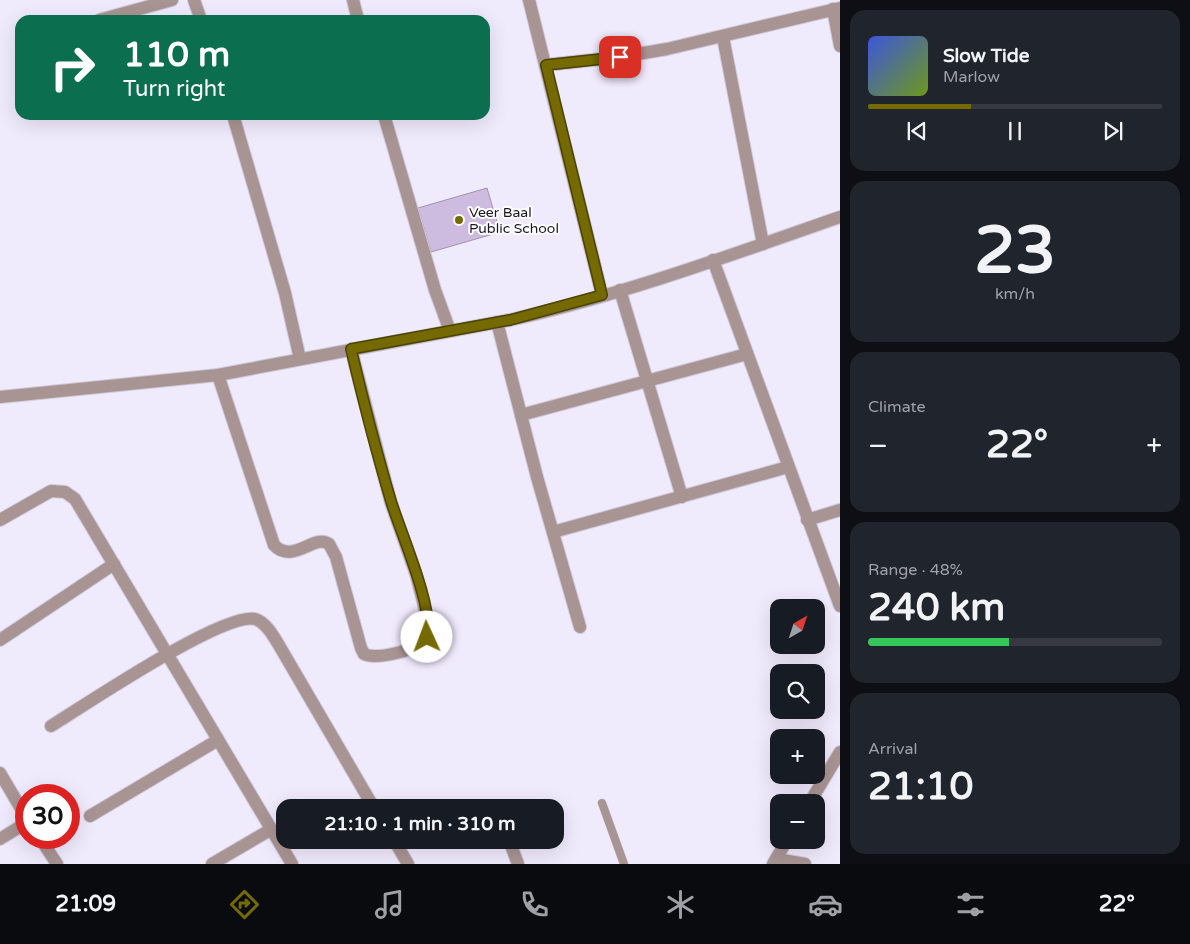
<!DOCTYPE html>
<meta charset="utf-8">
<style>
:root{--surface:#171b24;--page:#20242c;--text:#f1f3f6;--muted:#9ea1a6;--line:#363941;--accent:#756901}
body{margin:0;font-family:"Varela Round",sans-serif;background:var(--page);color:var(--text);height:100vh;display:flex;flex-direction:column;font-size:19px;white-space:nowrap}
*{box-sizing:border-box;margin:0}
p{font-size:16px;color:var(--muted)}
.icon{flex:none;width:28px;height:28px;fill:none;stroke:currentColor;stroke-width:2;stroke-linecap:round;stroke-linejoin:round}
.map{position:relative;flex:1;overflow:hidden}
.sheet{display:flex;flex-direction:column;gap:10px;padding:10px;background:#0d0f14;width:350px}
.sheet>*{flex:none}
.guide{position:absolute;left:15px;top:15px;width:475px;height:105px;border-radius:15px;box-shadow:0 5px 20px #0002;background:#0b6e4f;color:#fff;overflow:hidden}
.needle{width:32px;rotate:39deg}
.tools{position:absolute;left:770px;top:599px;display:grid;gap:10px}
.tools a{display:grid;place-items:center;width:55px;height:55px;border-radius:10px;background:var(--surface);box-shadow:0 5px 20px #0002;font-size:25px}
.speed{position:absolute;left:15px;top:784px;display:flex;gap:10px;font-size:25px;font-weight:700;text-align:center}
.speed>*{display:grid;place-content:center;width:65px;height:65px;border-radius:50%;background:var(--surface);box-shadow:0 5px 20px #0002;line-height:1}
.speed .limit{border:8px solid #d22;background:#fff;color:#111}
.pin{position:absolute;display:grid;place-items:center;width:42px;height:42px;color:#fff;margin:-21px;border-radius:10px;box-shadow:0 2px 8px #0006}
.me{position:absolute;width:55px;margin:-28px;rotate:358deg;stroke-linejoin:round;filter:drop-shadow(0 0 4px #0008)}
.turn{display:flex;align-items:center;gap:18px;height:105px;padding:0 25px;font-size:22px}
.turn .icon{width:65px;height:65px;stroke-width:2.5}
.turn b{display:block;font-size:35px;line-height:42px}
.big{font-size:38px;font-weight:800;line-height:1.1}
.sheet .card{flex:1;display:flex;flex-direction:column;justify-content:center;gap:8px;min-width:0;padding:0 18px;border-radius:15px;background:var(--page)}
.sheet .dial{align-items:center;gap:0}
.dial b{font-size:65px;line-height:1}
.song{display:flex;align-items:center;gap:15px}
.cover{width:60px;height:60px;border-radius:8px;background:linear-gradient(135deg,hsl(230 70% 55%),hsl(80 70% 35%))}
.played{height:5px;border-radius:2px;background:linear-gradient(90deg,var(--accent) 35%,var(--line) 35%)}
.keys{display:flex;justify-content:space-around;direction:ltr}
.heat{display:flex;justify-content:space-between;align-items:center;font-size:28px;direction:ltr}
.charge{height:8px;border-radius:4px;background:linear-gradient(90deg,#34c759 48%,var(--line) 0)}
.trip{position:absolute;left:276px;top:799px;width:288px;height:50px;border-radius:15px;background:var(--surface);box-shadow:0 5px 20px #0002;font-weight:800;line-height:50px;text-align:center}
.tab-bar{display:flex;height:80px;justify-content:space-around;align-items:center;background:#090b0e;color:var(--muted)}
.tab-bar .icon{width:35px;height:35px}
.tab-bar .selected{color:var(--accent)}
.tab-bar b{font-size:22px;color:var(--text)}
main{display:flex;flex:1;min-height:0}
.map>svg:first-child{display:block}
.building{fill:#cdbcdf;stroke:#a093af}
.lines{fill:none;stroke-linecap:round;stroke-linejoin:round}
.service-casing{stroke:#cec8da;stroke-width:9}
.minor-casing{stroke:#cec8da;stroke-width:14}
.service{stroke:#a89493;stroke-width:8}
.minor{stroke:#a89493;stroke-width:12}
.route-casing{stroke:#4c4401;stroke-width:12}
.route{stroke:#756901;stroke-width:9}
.poi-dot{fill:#756901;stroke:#fff;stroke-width:2}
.labels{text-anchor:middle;stroke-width:4;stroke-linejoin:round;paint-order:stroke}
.poi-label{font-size:14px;fill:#1b1823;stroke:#fff;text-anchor:start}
</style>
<main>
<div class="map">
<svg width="840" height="864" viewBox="0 0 840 864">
<rect width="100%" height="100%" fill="#f0eafd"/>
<polygon class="building" points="487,188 500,232 431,252 418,208"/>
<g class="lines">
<g class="service-casing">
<polyline id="service" points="602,803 624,864"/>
</g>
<g class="minor-casing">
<g id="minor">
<polyline points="194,0 201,20"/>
<polyline points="353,0 358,20"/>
<polyline points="529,0 602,295"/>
<polyline points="833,9 840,46"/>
<polyline points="99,20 172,0"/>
<polyline points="723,37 763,244"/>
<polyline points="546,65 620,57 667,49 840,8"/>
<polyline points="233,115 285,293 300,359"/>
<polyline points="384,115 435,290 450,331"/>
<polyline points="713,260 840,606"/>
<polyline points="620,290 682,497"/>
<polyline points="497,322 537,477 580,627"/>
<path d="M218,375L274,545C293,565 315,533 329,544L336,557L361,648L364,654C376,660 411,651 422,643C427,639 428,635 430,629L416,574L391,503L351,349"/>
<path d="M0,397L218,375L510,320C622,295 731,255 840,217"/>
<polyline points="521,415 747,354"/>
<polyline points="0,520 51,491 65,492 75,499 292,864"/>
<polyline points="807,520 840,510"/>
<polyline points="553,532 788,467"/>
<polyline points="0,640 114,564"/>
<path d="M51,726C85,705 223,612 255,619C266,622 274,637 280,647L374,808"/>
<polyline points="0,773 26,817"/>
<polyline points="810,802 840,752"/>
<polyline points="90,816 218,740"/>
<polyline points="40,838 57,864"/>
<polyline points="0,839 26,823"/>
<polyline points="394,840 408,864"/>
<polyline points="509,840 518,864"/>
<polyline points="776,859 805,864"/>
<polyline points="212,864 270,830"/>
<polyline points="773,864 787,840"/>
</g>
</g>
<use href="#service" class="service"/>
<use href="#minor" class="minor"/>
</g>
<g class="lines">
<g class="route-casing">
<path id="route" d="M427,637C435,610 400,531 391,501C376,451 363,400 351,349L510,320L602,295L546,65L620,57"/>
</g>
<use href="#route" class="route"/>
</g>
<circle class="poi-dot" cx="459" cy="220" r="5"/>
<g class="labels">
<g class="poi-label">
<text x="469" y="217">Veer Baal<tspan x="469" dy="16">Public School</tspan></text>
</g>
</g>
</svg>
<div class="tools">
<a><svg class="needle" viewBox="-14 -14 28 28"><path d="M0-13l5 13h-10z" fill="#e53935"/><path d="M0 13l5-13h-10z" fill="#9ea1a6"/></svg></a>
<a><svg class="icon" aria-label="search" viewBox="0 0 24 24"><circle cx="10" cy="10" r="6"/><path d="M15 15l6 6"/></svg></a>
<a>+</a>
<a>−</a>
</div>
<div class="speed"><div class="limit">30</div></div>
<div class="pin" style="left:620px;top:57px;background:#d93025"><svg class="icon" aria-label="arrive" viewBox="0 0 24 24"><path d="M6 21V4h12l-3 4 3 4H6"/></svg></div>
<svg class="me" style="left:427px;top:637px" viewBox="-20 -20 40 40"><circle r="19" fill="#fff"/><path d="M0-13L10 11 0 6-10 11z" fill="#756901"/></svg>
<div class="trip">21:10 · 1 min · 310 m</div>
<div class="guide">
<div class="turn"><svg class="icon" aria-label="right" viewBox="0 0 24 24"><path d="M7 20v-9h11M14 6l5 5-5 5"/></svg><div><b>110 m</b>Turn right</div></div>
</div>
</div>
<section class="sheet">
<div class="card">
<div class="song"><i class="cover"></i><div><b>Slow Tide</b><p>Marlow</p></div></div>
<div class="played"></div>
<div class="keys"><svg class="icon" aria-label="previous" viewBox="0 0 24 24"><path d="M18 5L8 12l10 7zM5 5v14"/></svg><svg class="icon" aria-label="pause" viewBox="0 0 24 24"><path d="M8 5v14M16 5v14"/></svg><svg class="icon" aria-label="next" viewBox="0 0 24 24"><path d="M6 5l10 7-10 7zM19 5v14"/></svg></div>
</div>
<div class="card dial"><b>23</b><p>km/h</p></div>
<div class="card"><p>Climate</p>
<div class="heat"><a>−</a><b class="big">22°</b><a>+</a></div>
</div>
<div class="card"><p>Range · 48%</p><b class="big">240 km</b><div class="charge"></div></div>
<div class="card"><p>Arrival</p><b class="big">21:10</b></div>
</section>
</main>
<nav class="tab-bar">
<b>21:09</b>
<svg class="icon selected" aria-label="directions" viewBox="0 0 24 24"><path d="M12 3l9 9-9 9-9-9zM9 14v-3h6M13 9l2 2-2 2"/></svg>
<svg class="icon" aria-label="music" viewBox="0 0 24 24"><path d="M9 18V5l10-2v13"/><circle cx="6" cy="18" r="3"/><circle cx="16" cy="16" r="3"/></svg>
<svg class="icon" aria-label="phone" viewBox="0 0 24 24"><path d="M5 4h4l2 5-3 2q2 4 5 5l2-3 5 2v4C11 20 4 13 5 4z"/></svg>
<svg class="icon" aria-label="climate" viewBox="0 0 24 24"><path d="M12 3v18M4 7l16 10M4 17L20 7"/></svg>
<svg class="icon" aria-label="car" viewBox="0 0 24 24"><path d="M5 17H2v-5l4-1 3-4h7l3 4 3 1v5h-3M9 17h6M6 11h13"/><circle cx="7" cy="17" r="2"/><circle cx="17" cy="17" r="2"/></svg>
<svg class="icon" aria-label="filters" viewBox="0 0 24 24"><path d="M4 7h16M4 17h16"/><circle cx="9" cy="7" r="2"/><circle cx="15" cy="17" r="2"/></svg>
<b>22°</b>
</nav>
